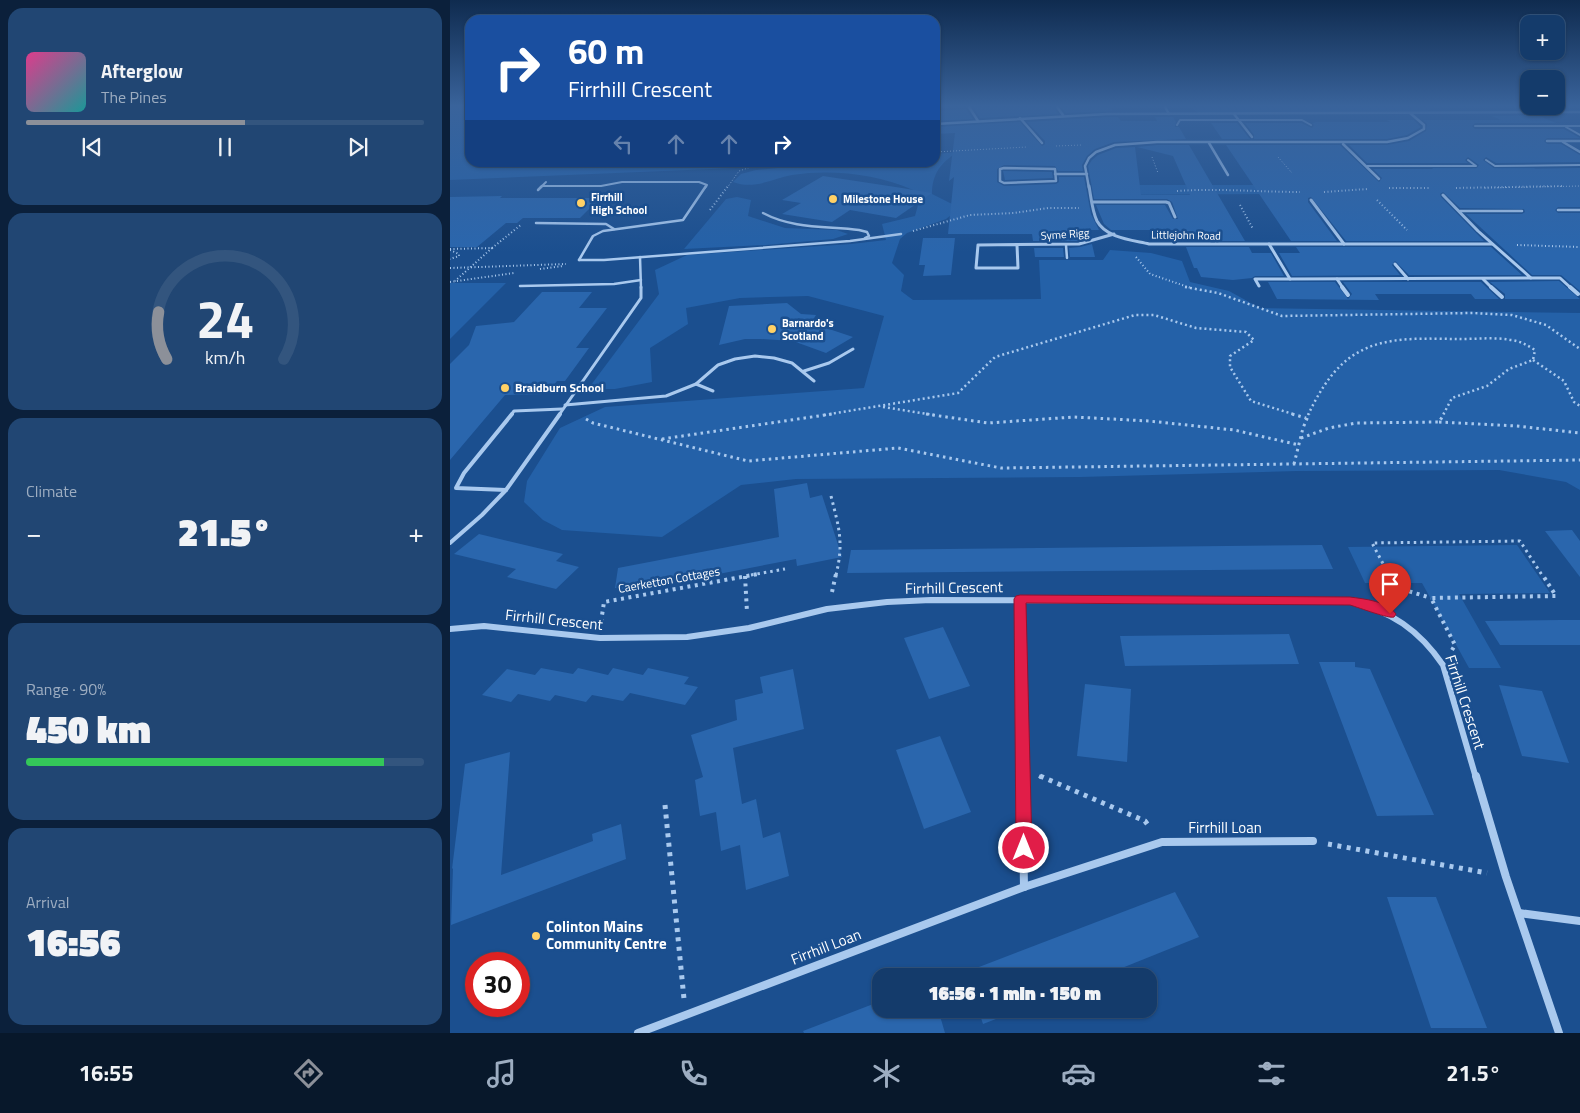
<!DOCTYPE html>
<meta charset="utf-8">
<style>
:root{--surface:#143b6b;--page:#214673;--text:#f1f3f6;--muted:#9dadc1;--line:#33557e;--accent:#8c9099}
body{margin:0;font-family:"Titillium Web",sans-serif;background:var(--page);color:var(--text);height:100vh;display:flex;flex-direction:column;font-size:19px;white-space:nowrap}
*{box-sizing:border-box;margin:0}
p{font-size:16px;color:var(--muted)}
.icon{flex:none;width:28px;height:28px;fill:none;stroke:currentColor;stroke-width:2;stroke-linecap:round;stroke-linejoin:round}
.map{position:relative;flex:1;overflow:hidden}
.panel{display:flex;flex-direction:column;gap:8px;padding:8px;background:#0b203b;width:450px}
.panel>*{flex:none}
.hud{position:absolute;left:15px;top:15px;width:475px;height:152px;border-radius:15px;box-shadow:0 1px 4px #0004,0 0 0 1px var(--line);background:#1a4fa0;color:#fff;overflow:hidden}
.fabs{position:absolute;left:1070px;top:15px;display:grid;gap:10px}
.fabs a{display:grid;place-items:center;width:45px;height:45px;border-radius:10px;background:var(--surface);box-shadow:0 1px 4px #0004,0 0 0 1px var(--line);font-size:25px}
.speed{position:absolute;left:15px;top:952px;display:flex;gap:10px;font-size:25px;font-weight:700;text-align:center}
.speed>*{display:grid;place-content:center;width:65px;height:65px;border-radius:50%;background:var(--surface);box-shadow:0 1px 4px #0004,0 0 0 1px var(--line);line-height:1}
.speed .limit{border:8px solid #d22;background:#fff;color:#111}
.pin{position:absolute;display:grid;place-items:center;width:42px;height:42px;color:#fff;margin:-51px -21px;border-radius:50% 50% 50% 0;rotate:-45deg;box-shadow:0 0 5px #0007}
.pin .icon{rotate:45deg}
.me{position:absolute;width:55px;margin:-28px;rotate:0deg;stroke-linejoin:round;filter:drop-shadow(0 0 4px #0008)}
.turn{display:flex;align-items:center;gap:18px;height:105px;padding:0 20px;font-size:22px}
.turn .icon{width:65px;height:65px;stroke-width:2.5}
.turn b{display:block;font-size:35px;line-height:42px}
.lanes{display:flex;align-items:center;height:48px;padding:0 20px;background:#0003;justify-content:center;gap:25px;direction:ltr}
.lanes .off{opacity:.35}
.big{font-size:38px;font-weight:800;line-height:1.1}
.panel .widget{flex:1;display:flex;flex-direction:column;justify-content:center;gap:8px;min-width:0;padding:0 18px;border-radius:15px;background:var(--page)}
.panel .dial{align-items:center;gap:0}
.dial svg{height:130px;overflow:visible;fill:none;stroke:var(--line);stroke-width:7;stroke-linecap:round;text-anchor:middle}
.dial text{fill:var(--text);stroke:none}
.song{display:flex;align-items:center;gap:15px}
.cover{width:60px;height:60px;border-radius:8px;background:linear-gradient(135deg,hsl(330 70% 55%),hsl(180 70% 35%))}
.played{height:5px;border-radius:2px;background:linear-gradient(90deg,var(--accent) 55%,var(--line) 55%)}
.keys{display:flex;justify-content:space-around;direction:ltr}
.heat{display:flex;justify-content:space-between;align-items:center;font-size:28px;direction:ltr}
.charge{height:8px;border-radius:4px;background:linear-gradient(90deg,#34c759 90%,var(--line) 0)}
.trip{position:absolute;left:422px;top:968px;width:285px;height:50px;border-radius:15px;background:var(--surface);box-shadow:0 1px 4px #0004,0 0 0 1px var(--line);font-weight:800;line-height:50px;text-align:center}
.tabs{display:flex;height:80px;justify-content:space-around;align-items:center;background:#08182b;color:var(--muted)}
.tabs .icon{width:35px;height:35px}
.tabs .on{color:var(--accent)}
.tabs b{font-size:22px;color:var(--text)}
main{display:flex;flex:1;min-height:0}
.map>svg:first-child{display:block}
.green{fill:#2461a8}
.building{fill:#2a66ad}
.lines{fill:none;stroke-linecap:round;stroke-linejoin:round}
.path-far5{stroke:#a9c9ee;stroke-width:1;stroke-dasharray:1 2;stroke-linecap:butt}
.path-far4{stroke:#a9c9ee;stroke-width:2;stroke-dasharray:1 2.5;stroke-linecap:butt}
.path-far3{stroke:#a9c9ee;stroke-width:2.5;stroke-dasharray:2 3;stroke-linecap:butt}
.path-far2{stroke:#a9c9ee;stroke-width:3;stroke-dasharray:2.5 4;stroke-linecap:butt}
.path-far1{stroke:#a9c9ee;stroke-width:4;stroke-dasharray:3 4.5;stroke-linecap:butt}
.path{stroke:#a9c9ee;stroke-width:5;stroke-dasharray:4 5.5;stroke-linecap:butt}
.lane-far3{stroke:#a9c9ee;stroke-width:2}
.lane-far2{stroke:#a9c9ee;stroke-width:2.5}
.lane-far1{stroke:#a9c9ee;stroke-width:3}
.lane{stroke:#a9c9ee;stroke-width:4}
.street-far4{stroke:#a9c9ee;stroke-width:2.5}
.street-far3{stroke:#a9c9ee;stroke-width:3}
.street-far2{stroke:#a9c9ee;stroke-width:4}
.street-far1{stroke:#a9c9ee;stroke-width:6}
.street{stroke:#a9c9ee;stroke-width:8}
.route{fill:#e11d48;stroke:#92132f}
.poi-dot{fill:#ffd166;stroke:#1b4f8f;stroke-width:2}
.labels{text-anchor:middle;stroke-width:5;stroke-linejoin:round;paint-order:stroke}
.far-poi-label{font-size:11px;font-weight:bold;fill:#fff;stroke:#1b4f8f;text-anchor:start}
.far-street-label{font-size:11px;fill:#fff;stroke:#1b4f8f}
.poi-label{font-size:12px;font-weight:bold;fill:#fff;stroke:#1b4f8f;text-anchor:start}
.street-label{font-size:12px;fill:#fff;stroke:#1b4f8f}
.near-street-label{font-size:15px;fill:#fff;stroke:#1b4f8f}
.near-poi-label{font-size:15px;font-weight:bold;fill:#fff;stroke:#1b4f8f;text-anchor:start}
</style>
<main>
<section class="panel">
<div class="widget">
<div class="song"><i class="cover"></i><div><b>Afterglow</b><p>The Pines</p></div></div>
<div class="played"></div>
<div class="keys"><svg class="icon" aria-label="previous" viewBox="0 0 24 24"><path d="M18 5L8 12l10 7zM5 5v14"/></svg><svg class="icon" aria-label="pause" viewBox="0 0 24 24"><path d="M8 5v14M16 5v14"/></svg><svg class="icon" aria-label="next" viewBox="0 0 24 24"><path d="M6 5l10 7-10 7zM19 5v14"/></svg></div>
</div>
<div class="widget dial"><svg viewBox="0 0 100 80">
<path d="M14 69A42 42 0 1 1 86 69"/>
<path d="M14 69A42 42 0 0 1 9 40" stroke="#8c9099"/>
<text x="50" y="56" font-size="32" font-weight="700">24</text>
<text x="50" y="72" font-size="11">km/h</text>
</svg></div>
<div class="widget"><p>Climate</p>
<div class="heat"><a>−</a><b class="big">21.5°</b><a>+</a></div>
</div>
<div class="widget"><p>Range · 90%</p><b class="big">450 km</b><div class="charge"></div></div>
<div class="widget"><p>Arrival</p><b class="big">16:56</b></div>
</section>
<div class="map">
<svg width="1130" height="1033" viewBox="0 0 1130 1033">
<rect width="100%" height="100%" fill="#1b4f8f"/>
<g class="green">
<polygon points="0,107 20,107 20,162 335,163 286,168 0,180"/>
<polygon points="982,107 978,111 748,113 742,108"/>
<path d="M508,152C491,162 482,174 482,194L510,208L496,219L457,233L450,239L442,263L454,275L451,291L463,300L591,299L589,260H653L660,250L701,253L732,261L740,282L779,291L810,308L1130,313V490L1116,482L1049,470L847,471L630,477L346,479L291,485L212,537L112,530L93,520L74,502L77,481L110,428L155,407L414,388L434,316L358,296L290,298L236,308L238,324L200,348L202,382L165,389H138L209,294L205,270L237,255L401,244L436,240L432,224L465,216L468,205L456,200L463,190C426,174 382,169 342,175C321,179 304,190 283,182L291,174L306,170L390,162H485V154Z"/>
<polygon points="982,168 1084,168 1108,184 1130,189 966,190 959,193 647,195 645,185 1000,185"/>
<polygon points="287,197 301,200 298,216 335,228 387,230 398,234 383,239 316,245 234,249 276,199"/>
<polygon points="0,283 56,283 0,339"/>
<polygon points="1067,545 1100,593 1009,594 1051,668 1019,668 972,583 915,583 898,547"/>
</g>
<g class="building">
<polygon points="535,107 604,107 608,114 530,118 524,108"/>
<polygon points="611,107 660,107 663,111 616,113"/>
<polygon points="516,109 523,119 485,121 485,111"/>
<polygon points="1087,115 1106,123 1025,123 1022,126 1025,129 1114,129 1130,138 1097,138 1094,141 1097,144 1111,144 1130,155 1130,162 1046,163 1036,157 1033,160 1045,169 1130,168 1130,207 1108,207 1105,210 1108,213 1130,213 1130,291 1111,275 1082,275 1016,214 1072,214 1075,212 1074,209 1010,208 993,192 990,194 991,197 1034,241 896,241 861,197 858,198 858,202 887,241 841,241 776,145 890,145 929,182 932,178 923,169 1026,169 1029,165 1018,157 1015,160 1018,163 917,163 899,145 937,145 959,141 976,131 977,124 973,120 1051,120 1042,116"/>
<polygon points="657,117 668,117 671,121 707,121 705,117 723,117 726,122 725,127 729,127 736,139 664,142 645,149 637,156 632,165 633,171 608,171 605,166 554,165 547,169 547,182 554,186 606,184 609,182 609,177 634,177 641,214 649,230 639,230 641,237 628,241 583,241 582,234 498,234 504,177 499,181 505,133 485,134 485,127 570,122 592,146 595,144 595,141 577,122"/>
<polygon points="937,120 964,120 971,127 957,135 937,139 804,139 804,135 795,123 851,123 862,128 864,125 862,123 866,122 940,122"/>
<polygon points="761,123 787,123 800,139 772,139"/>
<polygon points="707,145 739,145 795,241 733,241 729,230 661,230 654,224 646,205 715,205 723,219 728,219 722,202 717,199 644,199 638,166 642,160 648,155 666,148 685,147 691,195 740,195 723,156 687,147"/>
<polygon points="553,171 602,172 603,178 555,180"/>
<polygon points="373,176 452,188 482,193 446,218 400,210 382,222 332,214 351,203 332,200"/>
<polygon points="52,196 50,198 150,198 130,218 73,218 67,223 56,223 27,247 0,247 0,197"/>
<polygon points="473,238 505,238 501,275 473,276 475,265 469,265"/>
<polygon points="642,244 645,257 620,257 619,248 630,247"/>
<polygon points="736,247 799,247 802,253 821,253 834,276 805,276 802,278 783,280 751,277 747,268 744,268"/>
<polygon points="846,247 1041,247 1072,275 959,275 945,261 942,265 950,275 842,276 829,253 850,253"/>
<polygon points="584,248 613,248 614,257 585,257"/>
<polygon points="1109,281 1130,299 1055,299 1055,294 1040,282"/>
<polygon points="818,282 885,282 898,299 902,294 893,282 1031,282 1049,299 1025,299 1021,294 925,294 929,300 827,299"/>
<polygon points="92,292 142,292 129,308 157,308 126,348 139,348 115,381 107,381 97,394 55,395 0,460 0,364 19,345 26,326 64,322"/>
<polygon points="337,303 351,314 366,315 361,323 403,337 376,353 343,341 310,339 295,339 269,345 279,306"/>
<polygon points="357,483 360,498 372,495 392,557 347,566 346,559 201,587 201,584 167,591 167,588 165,588 168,568 329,537 324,489"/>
<polygon points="1122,530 1130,541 1130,577 1095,531"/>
<polygon points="29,534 113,554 106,561 129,567 106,589 57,577 66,569 4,554"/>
<polygon points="872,545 883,569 397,573 401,550"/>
<polygon points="1111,620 1130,620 1130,645 1050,645 1035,621"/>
<polygon points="493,627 520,686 479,699 454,638"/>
<polygon points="839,634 849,664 675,666 670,636"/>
<polygon points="869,662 905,662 905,667 920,669 984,815 927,816"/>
<polygon points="91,668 123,674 128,668 158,675 163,668 193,675 198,668 239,677 234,684 248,687 235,705 180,693 173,701 142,695 136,702 105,695 100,701 68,694 61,702 32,695 57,669 85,675"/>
<polygon points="343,669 354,729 283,748 292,804 306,799 313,838 330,832 339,876 296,890 290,845 271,851 266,812 250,816 245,780 253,777 241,735 287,720 285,700 313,693 310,677"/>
<polygon points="635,684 681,689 677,762 627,756"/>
<polygon points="1049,685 1092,691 1119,763 1072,756"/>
<polygon points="490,736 521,812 474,829 446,750"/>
<polygon points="60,752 51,875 143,841 142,834 171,824 176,859 1,925 3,868 2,869 15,764"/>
<polygon points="725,892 749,937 652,976 517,976 516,972"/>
<polygon points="937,897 986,897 1037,1028 981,1028"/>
<polygon points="431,1001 431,1009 488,1009 495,1033 354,1033 353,1031"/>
<polygon points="528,1009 572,1009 533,1024"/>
</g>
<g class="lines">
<g class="path-far5">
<polyline points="606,146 632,145"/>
<polyline points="485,152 577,147"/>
<polyline points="702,157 708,173"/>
<polyline points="828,157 842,173"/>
<polyline points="277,188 289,171 301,167 351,162"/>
<polyline points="1035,188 1130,186"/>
</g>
<g class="path-far4">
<polyline points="939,188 980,188"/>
<polyline points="1006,188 1112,186"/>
<path d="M727,191C768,188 809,192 850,192"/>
<polyline points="874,192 918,189"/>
<polyline points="927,200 957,230"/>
<polyline points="790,205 803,229"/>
<polyline points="260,210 278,186"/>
<polyline points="463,231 520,215 564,213 598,208 629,208"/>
<polyline points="1067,245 1130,247"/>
<polyline points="42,248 72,224"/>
<polyline points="0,249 42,248 5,281"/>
<polyline points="0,250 9,254 9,256 0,259"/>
<polyline points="686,257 700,274 741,288"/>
<polyline points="0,268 116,264"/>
<polyline points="90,269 113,266"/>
<polyline points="0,282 64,273"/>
</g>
<g class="path-far3">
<polyline points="735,287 768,293 832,316 1023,313 1062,315 1096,325 1130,349"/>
<polyline points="1083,360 1114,381 1124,402 1130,406"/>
<polyline points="433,407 484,415"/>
<polyline points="374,415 508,393 545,357 685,315 704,315 746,328 796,332 804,340 780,356 780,367 801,401 846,415"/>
<path d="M858,415C869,392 884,366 907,353C937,335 978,339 1011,339C1028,339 1045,337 1061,340C1070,341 1077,345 1085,350L1083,360L1059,369L1037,386L1002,398L993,415"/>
</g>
<g class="path-far2">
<polyline points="476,414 538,423 624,417 699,421 784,430 849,445"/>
<polyline points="842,414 856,418"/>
<polyline points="136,419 143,423 298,461 448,448 551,468 1130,460"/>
<polyline points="989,422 1067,426 1130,433"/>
<polyline points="851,438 879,428 906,423 989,422 994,414"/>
<polyline points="212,439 382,414"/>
<polyline points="844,464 853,428 859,414"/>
<path d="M381,496C389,528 394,542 386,575"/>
<polyline points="301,575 335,569"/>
<polyline points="939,575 922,543 1070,541 1092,575"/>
</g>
<g class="path-far1">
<polyline points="295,576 297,612"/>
<polyline points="945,587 981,598"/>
<polyline points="382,592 386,574"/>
<polyline points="927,593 945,587 938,574"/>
<polyline points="151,622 154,602 308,574"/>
<polyline points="1002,650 1005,645 981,598 1106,596 1092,574"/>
<polyline points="589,776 593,778"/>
</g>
<g class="path">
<polyline points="590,776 695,821 700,828"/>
<polyline points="215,805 234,999"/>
<polyline points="878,844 1037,873"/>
</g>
<g class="lane-far3">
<polyline points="727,125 730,120 852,120 861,125"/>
<polyline points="1025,126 1130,126"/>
<polyline points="1116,127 1130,135"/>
<polyline points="1036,160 1045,166 1130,165"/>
<polyline points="917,166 1026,166 1018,160"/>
<polyline points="92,186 151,186 172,182 249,182 257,185 255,188"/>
<polyline points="90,188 96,182"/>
</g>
<g class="lane-far2">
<polyline points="88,190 92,186"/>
<polyline points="1108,210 1130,210"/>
<polyline points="1010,211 1072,211"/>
<path d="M313,213C343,229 376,226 409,230L417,232L419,236L415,238"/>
<polyline points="86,223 156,224 164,229"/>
<polyline points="616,245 617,258"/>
<polyline points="190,257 191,288"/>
<polyline points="129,260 143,236 153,231 233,220 256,186"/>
<polyline points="129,260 154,260 400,241 451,234"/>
<polyline points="70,286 164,284 191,280"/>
</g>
<g class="lane-far1">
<polyline points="354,371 379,363 403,349"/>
<polyline points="246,384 263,391"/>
<polyline points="115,405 216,396 246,384 268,365 285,359 305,356 324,358 342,363 364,381"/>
<polyline points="61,415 64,411 112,409"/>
<polyline points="109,415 191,298 191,287"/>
</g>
<g class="lane">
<polyline points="56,490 6,488 14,473 62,414"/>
<polyline points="0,543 32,515 56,490 110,414"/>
</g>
<g class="street-far4">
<polyline points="519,107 528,121"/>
<polyline points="607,107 613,115"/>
<polyline points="715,107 719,114"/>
<polyline points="784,114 802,137"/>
<polyline points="570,118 592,143"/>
<polyline points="485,124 657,114 1130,112"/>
<polyline points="1097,141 1130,141"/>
<polyline points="1113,142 1130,152"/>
<polyline points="759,143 778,175"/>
<polyline points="893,144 929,179"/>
<polygon points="554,168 605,169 606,181 554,183 550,181 550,169"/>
<polyline points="605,174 637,174"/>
<polyline points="639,188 635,166 639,158 646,152 665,145 707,142 937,142 958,138 974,129 974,125 960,113"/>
</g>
<g class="street-far3">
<path d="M639,186C641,197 642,211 647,221C656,238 682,240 699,244H1042"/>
<polyline points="861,200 894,244"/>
<polyline points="643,202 716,202 719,203 725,217"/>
<polyline points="819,244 840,279 1081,278 1028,231 993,195"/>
<polyline points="567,245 568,268 526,268 528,245 629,244 664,234"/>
<polyline points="945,264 958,279"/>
<polyline points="1081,278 1110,278 1121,288"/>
<polyline points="887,279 893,288"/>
<polyline points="1033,279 1042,288"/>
<polyline points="809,286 805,279 840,279"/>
</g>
<g class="street-far2">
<polyline points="892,287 898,295"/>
<polyline points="1041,287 1052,297"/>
<polyline points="1120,287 1128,294"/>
</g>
<g class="street-far1">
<polyline points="570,599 572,778"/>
<path d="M0,629L34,626L150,638L237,637L299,628L377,609L437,602L481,600L900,601C941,611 969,630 993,665L1026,778"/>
</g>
<g class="street">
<polyline points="572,776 574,887"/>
<polyline points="1026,776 1056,877 1109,1033"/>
<polyline points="1069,913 1130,921"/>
<polyline points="188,1033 574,887 712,842 863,841"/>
</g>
</g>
<linearGradient id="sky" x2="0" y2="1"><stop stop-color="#0f2b4f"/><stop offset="0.42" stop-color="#39639b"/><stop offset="1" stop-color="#39639b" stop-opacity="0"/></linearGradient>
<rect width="1130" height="252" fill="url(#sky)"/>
<path class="route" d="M570,595L900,597C914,599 938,601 946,614L944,617C939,619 910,608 900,605L576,603L582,848L580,853L574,855L568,853L566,848L564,599L566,596Z"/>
<g class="poi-dot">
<circle cx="383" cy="199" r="5"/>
<circle cx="131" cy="203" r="5"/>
<circle cx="322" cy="329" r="5"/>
<circle cx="55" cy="388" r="5"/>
<circle cx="86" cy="936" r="5"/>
</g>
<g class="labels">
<g class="far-poi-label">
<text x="141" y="201">Firrhill<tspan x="141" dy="13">High School</tspan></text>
<text x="393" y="203">Milestone House</text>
<text x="332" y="327">Barnardo's<tspan x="332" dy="13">Scotland</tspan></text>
</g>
<g class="far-street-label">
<text transform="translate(615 234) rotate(-4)" y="4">Syme Rigg</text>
<text transform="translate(736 235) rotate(1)" y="4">Littlejohn Road</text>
</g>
<g class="poi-label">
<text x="65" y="392">Braidburn School</text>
</g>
<g class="street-label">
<text transform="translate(219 580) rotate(-10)" y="4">Caerketton Cottages</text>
</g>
<g class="near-street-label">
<text transform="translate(504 588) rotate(-1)" y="5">Firrhill Crescent</text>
<text transform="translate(104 620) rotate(6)" y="5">Firrhill Crescent</text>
<text transform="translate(1015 702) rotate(72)" y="5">Firrhill Crescent</text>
<text x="775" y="833">Firrhill Loan</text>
<text transform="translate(376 947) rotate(-21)" y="5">Firrhill Loan</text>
</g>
<g class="near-poi-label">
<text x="96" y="932">Colinton Mains<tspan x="96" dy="17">Community Centre</tspan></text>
</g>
</g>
</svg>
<div class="fabs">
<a>+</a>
<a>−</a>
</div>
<div class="speed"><div class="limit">30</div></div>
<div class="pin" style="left:940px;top:614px;background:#d93025"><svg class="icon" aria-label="arrive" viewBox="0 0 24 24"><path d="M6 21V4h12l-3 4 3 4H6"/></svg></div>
<svg class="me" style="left:574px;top:848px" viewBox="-20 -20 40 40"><circle r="17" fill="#e11d48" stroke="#fff" stroke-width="3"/><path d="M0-11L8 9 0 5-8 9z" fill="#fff"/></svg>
<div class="trip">16:56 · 1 min · 150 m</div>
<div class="hud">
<div class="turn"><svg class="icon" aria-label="right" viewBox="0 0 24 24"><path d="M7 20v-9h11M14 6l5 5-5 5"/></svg><div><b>60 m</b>Firrhill Crescent</div></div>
<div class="lanes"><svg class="icon off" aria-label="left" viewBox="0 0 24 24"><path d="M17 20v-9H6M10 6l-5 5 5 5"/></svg><svg class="icon off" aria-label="ahead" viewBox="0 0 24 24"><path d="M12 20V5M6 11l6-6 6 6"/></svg><svg class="icon off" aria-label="ahead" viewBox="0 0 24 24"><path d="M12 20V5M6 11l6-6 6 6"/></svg><svg class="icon" aria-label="right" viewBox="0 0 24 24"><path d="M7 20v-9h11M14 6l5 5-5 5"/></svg></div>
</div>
</div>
</main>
<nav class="tabs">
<b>16:55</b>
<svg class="icon on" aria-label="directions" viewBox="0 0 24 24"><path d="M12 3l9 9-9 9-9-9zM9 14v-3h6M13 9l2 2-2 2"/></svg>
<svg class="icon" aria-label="music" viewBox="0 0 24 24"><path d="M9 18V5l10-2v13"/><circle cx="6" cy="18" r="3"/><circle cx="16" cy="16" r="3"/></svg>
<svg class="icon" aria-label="phone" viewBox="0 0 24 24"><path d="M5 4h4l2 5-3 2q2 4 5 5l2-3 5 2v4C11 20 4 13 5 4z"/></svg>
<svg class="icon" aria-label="climate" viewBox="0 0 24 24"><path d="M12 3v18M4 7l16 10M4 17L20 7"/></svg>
<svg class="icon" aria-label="car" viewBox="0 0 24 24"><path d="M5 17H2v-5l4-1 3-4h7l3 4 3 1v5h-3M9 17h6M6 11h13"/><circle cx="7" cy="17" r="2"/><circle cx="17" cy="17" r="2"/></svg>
<svg class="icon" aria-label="filters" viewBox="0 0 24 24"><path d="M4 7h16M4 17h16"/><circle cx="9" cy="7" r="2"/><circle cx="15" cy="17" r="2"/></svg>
<b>21.5°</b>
</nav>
